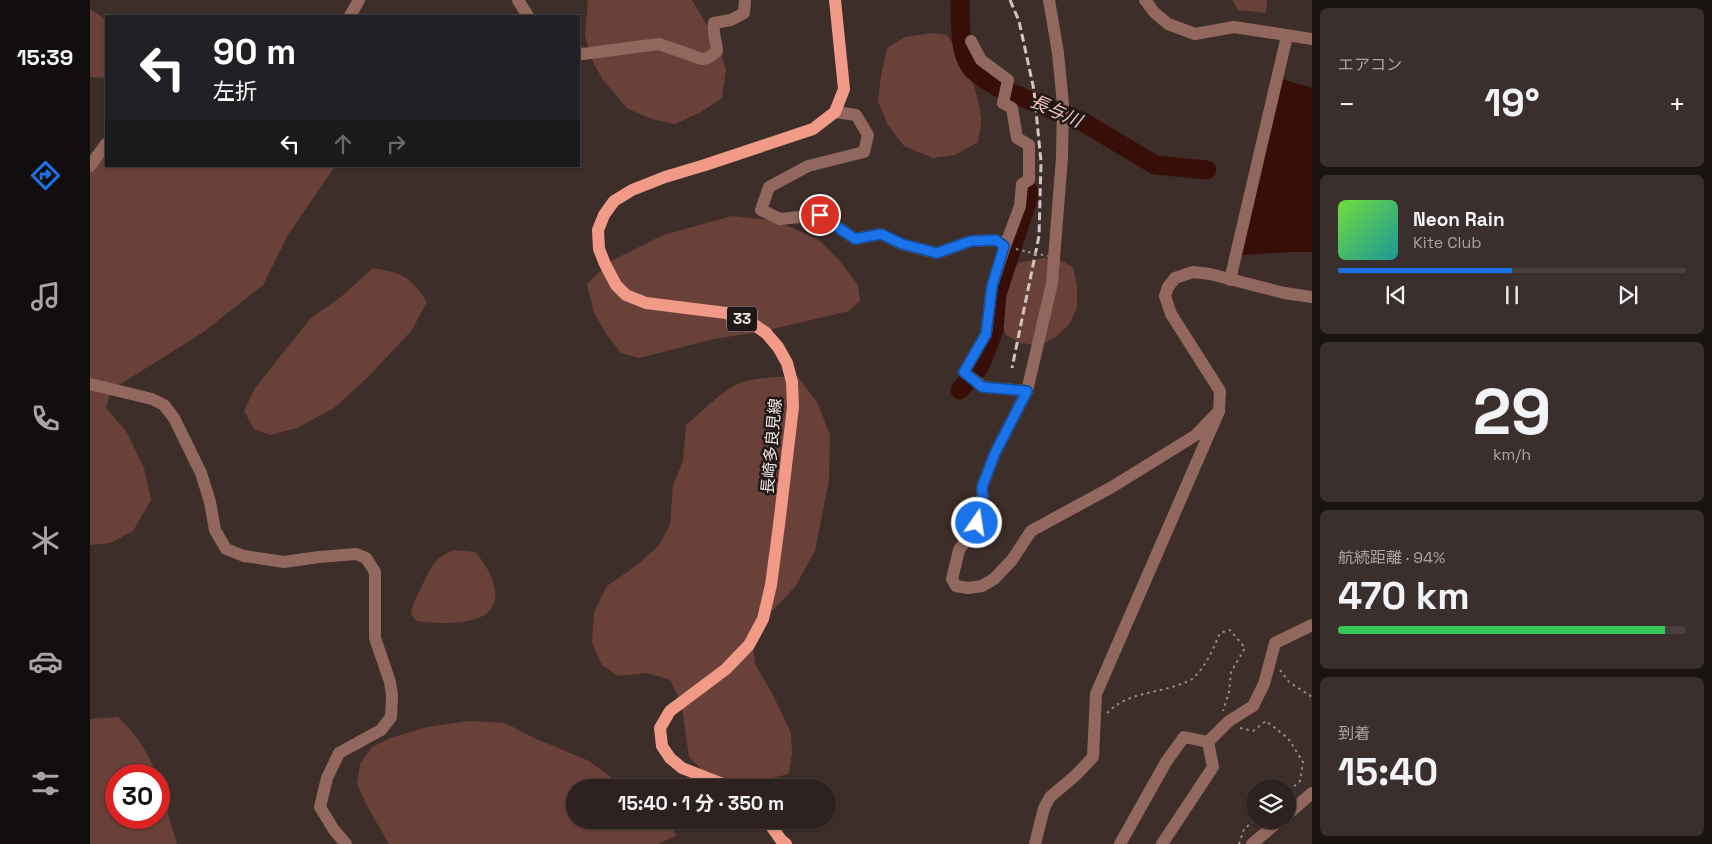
<!DOCTYPE html>
<html lang="ja">
<meta charset="utf-8">
<style>
:root{--surface:#2e2220;--page:#3a2f2d;--text:#f1f3f6;--muted:#a7a4a5;--line:#493f3e;--accent:#1a73e8}
body{margin:0;font-family:"Space Grotesk","Noto Sans JP",sans-serif;background:var(--page);color:var(--text);height:100vh;display:flex;flex-direction:column;font-size:19px;white-space:nowrap}
*{box-sizing:border-box;margin:0}
p{font-size:16px;color:var(--muted)}
.icon{flex:none;width:28px;height:28px;fill:none;stroke:currentColor;stroke-width:2;stroke-linecap:round;stroke-linejoin:round}
.map{position:relative;flex:1;overflow:hidden}
.sheet{display:flex;flex-direction:column;gap:8px;padding:8px;background:#191312;width:400px}
.sheet>*{flex:none}
.top-card{position:absolute;left:15px;top:15px;width:475px;height:152px;border-radius:0px;box-shadow:0 1px 4px #0004,0 0 0 1px var(--line);background:#202124;color:#fff;overflow:hidden}
.buttons{position:absolute;left:1156px;top:779px;display:grid;gap:10px}
.buttons a{display:grid;place-items:center;width:50px;height:50px;border-radius:50%;background:var(--surface);box-shadow:0 1px 4px #0004,0 0 0 1px var(--line);font-size:25px}
.speed{position:absolute;left:15px;top:764px;display:flex;gap:10px;font-size:25px;font-weight:700;text-align:center}
.speed>*{display:grid;place-content:center;width:65px;height:65px;border-radius:50%;background:var(--surface);box-shadow:0 1px 4px #0004,0 0 0 1px var(--line);line-height:1}
.speed .limit{border:8px solid #d22;background:#fff;color:#111}
.pin{position:absolute;display:grid;place-items:center;width:42px;height:42px;color:#fff;margin:-21px;border:2px solid #fff;border-radius:50%;box-shadow:0 1px 5px #0007}
.me{position:absolute;width:55px;margin:-28px;rotate:13deg;stroke-linejoin:round;filter:drop-shadow(0 0 4px #0008)}
.turn{display:flex;align-items:center;gap:18px;height:105px;padding:0 25px;font-size:22px}
.turn .icon{width:65px;height:65px;stroke-width:2.5}
.turn b{display:block;font-size:35px;line-height:42px}
.lanes{display:flex;align-items:center;height:48px;padding:0 25px;background:#0003;justify-content:center;gap:25px;direction:ltr}
.lanes .off{opacity:.35}
.big{font-size:38px;font-weight:700;line-height:1.1}
.sheet .card{flex:1;display:flex;flex-direction:column;justify-content:center;gap:8px;min-width:0;padding:0 18px;border-radius:8px;background:var(--page)}
.sheet .dial{align-items:center;gap:0}
.dial b{font-size:65px;line-height:1}
.song{display:flex;align-items:center;gap:15px}
.cover{width:60px;height:60px;border-radius:8px;background:linear-gradient(135deg,hsl(100 70% 55%),hsl(180 70% 35%))}
.played{height:5px;border-radius:2px;background:linear-gradient(90deg,var(--accent) 50%,var(--line) 50%)}
.keys{display:flex;justify-content:space-around;direction:ltr}
.heat{display:flex;justify-content:space-between;align-items:center;font-size:28px;direction:ltr}
.charge{height:8px;border-radius:4px;background:linear-gradient(90deg,#34c759 94%,var(--line) 0)}
.trip{position:absolute;left:476px;top:779px;width:270px;height:50px;border-radius:25px;background:var(--surface);box-shadow:0 1px 4px #0004,0 0 0 1px var(--line);font-weight:700;line-height:50px;text-align:center}
main{display:flex;flex:1;min-height:0}
.tab-bar{display:flex;flex-direction:column;width:90px;justify-content:space-around;align-items:center;background:#120e0d;color:var(--muted)}
.tab-bar .icon{width:35px;height:35px}
.tab-bar .on{color:var(--accent)}
.tab-bar b{font-size:22px;color:var(--text)}
.map>svg:first-child{display:block}
.green{fill:#6a4139}
.water{fill:#380f08}
.lines{fill:none;stroke-linecap:round;stroke-linejoin:round}
.river{stroke:#380f08;stroke-width:19}
.path{stroke:#978a87;stroke-width:2;stroke-dasharray:2.5 4;stroke-linecap:butt}
.minor{stroke:#92685e;stroke-width:12}
.major{stroke:#f19a88;stroke-width:12}
.rail{stroke:#d0c5c2;stroke-width:3;stroke-dasharray:8 4;stroke-linecap:butt}
.path-bridge{stroke:#978a87;stroke-width:2;stroke-dasharray:2.5 4;stroke-linecap:butt}
.route-casing{stroke:#114b97;stroke-width:12}
.route{stroke:#1a73e8;stroke-width:9}
.labels{text-anchor:middle;stroke-width:5;stroke-linejoin:round;paint-order:stroke}
.shield{fill:#1f1816;stroke:#b3aaa7;stroke-width:1}
.shield-label{font-size:15px;font-weight:bold;fill:#f2e8e5}
.street-label{font-size:16px;fill:#f2e8e5;stroke:#1f1816}
.water-label{font-size:18px;font-style:italic;fill:#f5c4b9;stroke:#1f1816}
</style>
<main>
<nav class="tab-bar">
<b>15:39</b>
<svg class="icon on" aria-label="directions" viewBox="0 0 24 24"><path d="M12 3l9 9-9 9-9-9zM9 14v-3h6M13 9l2 2-2 2"/></svg>
<svg class="icon" aria-label="music" viewBox="0 0 24 24"><path d="M9 18V5l10-2v13"/><circle cx="6" cy="18" r="3"/><circle cx="16" cy="16" r="3"/></svg>
<svg class="icon" aria-label="phone" viewBox="0 0 24 24"><path d="M5 4h4l2 5-3 2q2 4 5 5l2-3 5 2v4C11 20 4 13 5 4z"/></svg>
<svg class="icon" aria-label="climate" viewBox="0 0 24 24"><path d="M12 3v18M4 7l16 10M4 17L20 7"/></svg>
<svg class="icon" aria-label="car" viewBox="0 0 24 24"><path d="M5 17H2v-5l4-1 3-4h7l3 4 3 1v5h-3M9 17h6M6 11h13"/><circle cx="7" cy="17" r="2"/><circle cx="17" cy="17" r="2"/></svg>
<svg class="icon" aria-label="filters" viewBox="0 0 24 24"><path d="M4 7h16M4 17h16"/><circle cx="9" cy="7" r="2"/><circle cx="15" cy="17" r="2"/></svg>
</nav>
<div class="map">
<svg width="1222" height="844" viewBox="0 0 1222 844">
<rect width="100%" height="100%" fill="#3e2e2a"/>
<g class="green">
<polygon points="498,0 602,0 626,41 636,69 632,98 611,112 585,124 562,119 538,109 513,80 503,62 495,36"/>
<polygon points="1142,0 1177,0 1176,13 1148,10"/>
<polygon points="0,9 16,20 16,78 0,77"/>
<path d="M842,33L857,35C874,59 888,88 891,118C892,125 889,134 888,142L865,155L843,158L814,146L798,125L788,101L791,76L797,48L815,37Z"/>
<polygon points="16,151 16,166 245,166 198,235 173,285 112,333 21,390 16,408 36,431 54,468 61,500 43,531 20,543 0,545 0,157"/>
<polygon points="642,216 687,221 729,240 749,260 768,285 770,301 759,311 674,331 624,339 549,358 531,353 517,335 504,313 497,284 521,261 573,235"/>
<polygon points="953,258 968,259 983,267 987,286 987,308 980,323 966,337 950,345 931,343 917,336 911,324 911,299 916,280 928,263"/>
<path d="M283,268C311,273 321,276 337,302L322,330L278,377L244,408L207,428L180,435L164,429L154,411L165,388L220,319L252,296Z"/>
<path d="M707,376L727,402L740,435L739,480L725,551L705,587L680,613L663,645L665,664L683,695L701,733L702,752L699,774L678,779L650,780L619,777L599,757L591,701L580,680L557,673L528,676L512,665L502,643L504,612L517,586L546,566L569,545L580,525L583,485L593,461L596,425C611,412 635,388 653,382C670,377 689,377 707,376Z"/>
<path d="M364,550L385,552C398,566 417,598 396,614C380,625 344,624 326,621L321,614C323,603 327,597 331,588C341,568 342,559 364,550Z"/>
<path d="M28,717C46,735 58,751 66,775H26V818H69V784L87,844H0V719Z"/>
<polygon points="378,721 415,723 442,737 499,761 534,787 485,788 485,820 574,820 587,835 568,844 299,844 278,808 267,784 270,764 282,747 301,738 337,727"/>
</g>
<polygon class="water" points="1192,79 1222,88 1222,252 1203,252 1152,255"/>
<g class="lines">
<g class="river">
<path d="M870,0C871,20 868,53 882,69C889,76 899,82 907,87L993,122L1065,165L1117,170"/>
<polyline points="886,371 890,366 904,330 907,294 939,196 938,190"/>
<polyline points="870,390 875,384"/>
</g>
<g class="path">
<polyline points="926,249 938,252"/>
<polyline points="1190,670 1199,682 1222,697"/>
<path d="M1017,713C1036,693 1063,694 1088,685C1093,683 1098,682 1102,679C1116,667 1123,649 1130,633L1140,630L1155,648L1141,672L1139,692L1133,711"/>
<polyline points="1150,728 1163,731 1176,721 1198,738 1213,762 1210,781 1198,792"/>
<polyline points="1149,844 1154,829 1165,820"/>
</g>
<g class="minor">
<polyline points="428,0 438,16"/>
<polyline points="959,0 968,53 973,104 972,158 962,283 937,391 905,453 892,487 894,515 869,550 862,579 866,586 878,588 892,586 904,579 922,560 941,531 1022,487 1106,435 1129,411"/>
<polyline points="1055,0 1064,12 1078,24 1105,34 1144,27 1222,39"/>
<polyline points="260,16 269,0"/>
<polyline points="881,41 891,60 918,80 913,103 922,108 927,138 939,145 939,180 932,184 930,206 915,246 902,286 896,334 874,372 893,387 937,391"/>
<path d="M489,53L493,54L569,44L612,59L618,58L627,51C627,42 622,32 624,23L641,20L654,13L655,0"/>
<polyline points="745,112 766,115 778,135 774,152 718,166 679,187 671,210 690,219 730,215 765,239 791,234 811,244 847,253 881,241 906,240 915,246"/>
<polyline points="0,166 16,144"/>
<polyline points="1140,280 1197,36"/>
<polyline points="0,384 62,399 74,405 84,418 111,473 120,502 125,530 136,549 154,556 194,562 229,557 266,554 276,558 285,572 285,638 300,682 302,696 301,717 291,730 249,753 237,778 230,807 244,830 256,844"/>
<polyline points="1118,742 1139,721 1163,706 1174,684 1185,643 1222,625"/>
<polyline points="1198,814 1222,793"/>
<polyline points="945,844 954,808 960,797 986,775 1003,757 1006,694 1129,411 1130,391 1081,314 1075,296 1078,287 1085,278 1103,272 1120,274 1194,293 1222,297"/>
<polyline points="1030,844 1076,762 1094,737 1118,742"/>
<polyline points="1072,844 1123,767 1118,742"/>
<polyline points="1162,844 1190,820"/>
</g>
<g class="major">
<polyline points="643,788 592,768 580,758 572,746 570,728 580,711 636,669 659,645 673,619 681,585 689,525 703,407 702,382 697,363 688,347 676,333 659,321 636,313 556,303 536,295 526,285 515,264 509,249 508,230 514,215 524,201 542,190 575,177 615,165 723,129 745,112 754,89 745,0"/>
<polyline points="677,820 691,840 696,844"/>
</g>
<polyline class="rail" points="920,0 929,21 944,90 951,162 949,236 922,368"/>
<polyline class="path-bridge" points="938,252 958,256"/>
</g>
<g class="lines">
<g class="route-casing">
<polyline id="route" points="730,215 765,239 791,234 812,244 847,253 881,241 906,240 914,246 902,286 896,334 874,372 892,387 937,391 905,453 892,487 894,515 887,523"/>
</g>
<use href="#route" class="route"/>
</g>
<g class="labels">
<rect class="shield" x="637" y="306.5" width="30" height="25" rx="4"/>
<g class="shield-label">
<text x="652" y="324">33</text>
</g>
<g class="street-label">
<text transform="translate(681 446) rotate(-85)" y="6">長崎多良見線</text>
</g>
<g class="water-label">
<text transform="translate(966 111) rotate(24)" y="6">長与川</text>
</g>
</g>
</svg>
<div class="buttons">
<a><svg class="icon" aria-label="layers" viewBox="0 0 24 24"><path d="M12 4l9 5-9 5-9-5zM3 14l9 5 9-5"/></svg></a>
</div>
<div class="speed"><div class="limit">30</div></div>
<div class="pin" style="left:730px;top:215px;background:#d93025"><svg class="icon" aria-label="arrive" viewBox="0 0 24 24"><path d="M6 21V4h12l-3 4 3 4H6"/></svg></div>
<svg class="me" style="left:887px;top:523px" viewBox="-20 -20 40 40"><circle r="17" fill="#1a73e8" stroke="#fff" stroke-width="3"/><path d="M0-11L8 9 0 5-8 9z" fill="#fff"/></svg>
<div class="trip">15:40 · 1 分 · 350 m</div>
<div class="top-card">
<div class="turn"><svg class="icon" aria-label="left" viewBox="0 0 24 24"><path d="M17 20v-9H6M10 6l-5 5 5 5"/></svg><div><b>90 m</b>左折</div></div>
<div class="lanes"><svg class="icon" aria-label="left" viewBox="0 0 24 24"><path d="M17 20v-9H6M10 6l-5 5 5 5"/></svg><svg class="icon off" aria-label="ahead" viewBox="0 0 24 24"><path d="M12 20V5M6 11l6-6 6 6"/></svg><svg class="icon off" aria-label="right" viewBox="0 0 24 24"><path d="M7 20v-9h11M14 6l5 5-5 5"/></svg></div>
</div>
</div>
<section class="sheet">
<div class="card"><p>エアコン</p>
<div class="heat"><a>−</a><b class="big">19°</b><a>+</a></div>
</div>
<div class="card">
<div class="song"><i class="cover"></i><div><b>Neon Rain</b><p>Kite Club</p></div></div>
<div class="played"></div>
<div class="keys"><svg class="icon" aria-label="previous" viewBox="0 0 24 24"><path d="M18 5L8 12l10 7zM5 5v14"/></svg><svg class="icon" aria-label="pause" viewBox="0 0 24 24"><path d="M8 5v14M16 5v14"/></svg><svg class="icon" aria-label="next" viewBox="0 0 24 24"><path d="M6 5l10 7-10 7zM19 5v14"/></svg></div>
</div>
<div class="card dial"><b>29</b><p>km/h</p></div>
<div class="card"><p>航続距離 · 94%</p><b class="big">470 km</b><div class="charge"></div></div>
<div class="card"><p>到着</p><b class="big">15:40</b></div>
</section>
</main>
